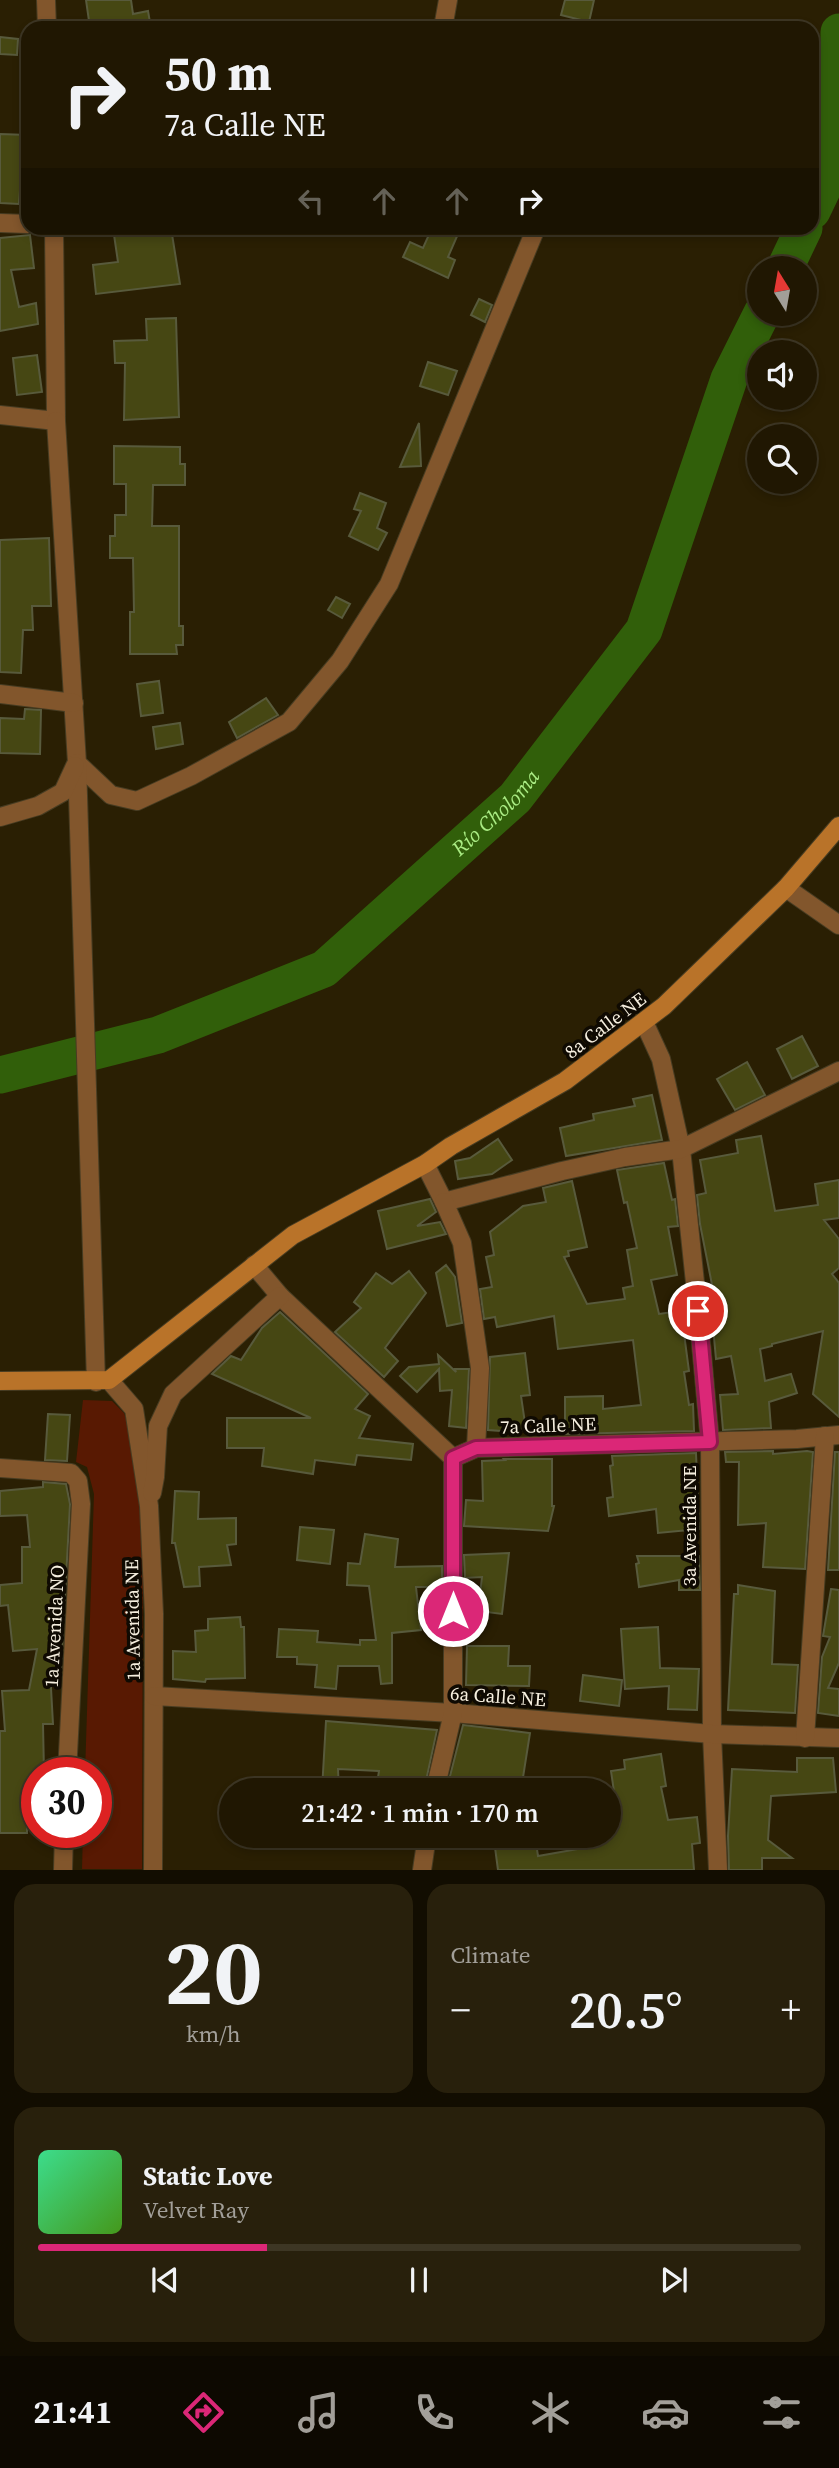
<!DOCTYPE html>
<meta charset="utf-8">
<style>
:root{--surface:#201702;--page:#28200c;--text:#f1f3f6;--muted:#a29f99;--line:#3d3624;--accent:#db2777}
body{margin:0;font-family:"Source Serif 4",serif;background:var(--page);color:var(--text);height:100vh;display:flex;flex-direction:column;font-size:26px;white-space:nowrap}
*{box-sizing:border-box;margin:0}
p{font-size:23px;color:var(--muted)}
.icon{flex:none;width:38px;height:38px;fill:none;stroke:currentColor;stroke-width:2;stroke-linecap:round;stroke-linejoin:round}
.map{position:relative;height:1870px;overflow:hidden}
.details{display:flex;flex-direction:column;gap:14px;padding:14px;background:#120d01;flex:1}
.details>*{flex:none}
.top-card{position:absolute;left:21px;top:21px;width:798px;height:214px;border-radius:21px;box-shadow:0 4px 10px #0003,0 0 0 2px var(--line);background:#201702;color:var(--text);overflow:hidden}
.needle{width:46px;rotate:349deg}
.fabs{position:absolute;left:747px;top:256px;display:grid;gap:14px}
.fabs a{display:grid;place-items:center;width:70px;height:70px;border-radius:50%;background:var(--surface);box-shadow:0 4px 10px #0003,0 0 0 2px var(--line);font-size:35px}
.speed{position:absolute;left:21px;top:1757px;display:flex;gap:14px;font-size:35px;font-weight:700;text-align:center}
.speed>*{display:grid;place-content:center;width:91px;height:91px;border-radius:50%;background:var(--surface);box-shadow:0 4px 10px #0003,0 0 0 2px var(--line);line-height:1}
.speed .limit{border:10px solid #d22;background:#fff;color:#111}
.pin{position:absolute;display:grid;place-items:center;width:60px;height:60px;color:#fff;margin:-30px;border:4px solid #fff;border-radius:50%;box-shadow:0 2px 7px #0007}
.me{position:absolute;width:77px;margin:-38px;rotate:0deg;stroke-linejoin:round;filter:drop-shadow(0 0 5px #0008)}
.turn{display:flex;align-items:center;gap:24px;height:147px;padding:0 28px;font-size:32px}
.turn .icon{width:91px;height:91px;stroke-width:2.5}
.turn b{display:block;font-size:49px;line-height:60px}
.lanes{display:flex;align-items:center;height:66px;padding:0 28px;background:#0003;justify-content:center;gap:35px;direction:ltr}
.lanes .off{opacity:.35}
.big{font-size:52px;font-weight:600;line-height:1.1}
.details .card{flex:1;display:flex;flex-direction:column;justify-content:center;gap:10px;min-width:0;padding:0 24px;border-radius:21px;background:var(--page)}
.details .dial{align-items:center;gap:0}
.dial b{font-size:91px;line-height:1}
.song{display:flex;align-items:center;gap:21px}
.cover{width:84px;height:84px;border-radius:10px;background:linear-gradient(135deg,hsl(150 70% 55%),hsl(100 70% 35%))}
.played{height:7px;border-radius:4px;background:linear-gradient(90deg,var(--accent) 30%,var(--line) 30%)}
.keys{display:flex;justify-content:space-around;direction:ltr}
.heat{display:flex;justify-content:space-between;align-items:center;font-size:38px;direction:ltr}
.details .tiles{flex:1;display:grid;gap:14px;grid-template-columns:1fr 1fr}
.card:last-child{grid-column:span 2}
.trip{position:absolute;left:219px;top:1778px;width:402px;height:70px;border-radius:35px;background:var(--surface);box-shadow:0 4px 10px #0003,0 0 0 2px var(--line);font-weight:600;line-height:70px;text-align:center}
.menu{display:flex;height:112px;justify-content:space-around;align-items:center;background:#0d0901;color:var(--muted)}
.menu .icon{width:49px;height:49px}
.menu .active{color:var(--accent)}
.menu b{font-size:32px;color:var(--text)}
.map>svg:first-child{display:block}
.green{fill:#581902}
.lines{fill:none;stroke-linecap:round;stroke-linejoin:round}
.river{stroke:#315f0a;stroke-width:37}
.building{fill:#464713;stroke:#585a3c;stroke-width:2}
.street-casing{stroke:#473c22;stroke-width:20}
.secondary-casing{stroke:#473c22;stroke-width:20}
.street{stroke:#82562c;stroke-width:18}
.secondary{stroke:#b97329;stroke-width:18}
.route-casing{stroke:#8e194d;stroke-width:18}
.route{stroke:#db2777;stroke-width:12}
.labels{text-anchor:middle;stroke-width:7;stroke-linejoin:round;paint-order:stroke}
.street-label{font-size:19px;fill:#f6efdf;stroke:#0f0a02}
.water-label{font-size:21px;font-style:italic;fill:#aaec84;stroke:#0f0a02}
</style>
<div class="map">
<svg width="839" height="1870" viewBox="0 0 839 1870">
<rect width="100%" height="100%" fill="#2a1f03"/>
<polygon class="green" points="83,1400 112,1401 124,1413 133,1439 143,1542 142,1869 82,1869 83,1832 96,1832 96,1773 85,1773 94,1494 87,1467 76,1462"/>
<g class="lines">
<g class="river">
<polyline points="812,211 837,159 839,32"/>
<polyline points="785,268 804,228"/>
<path id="s1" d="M0,1075L158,1035L324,969L515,798L644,630L729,379L762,313"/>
</g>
</g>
<g class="building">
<polygon points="86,0 131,0 133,14 148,11 151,28 90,28"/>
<polygon points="565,0 594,0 589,22 561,15"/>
<polygon points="0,37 18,39 17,55 0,54"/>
<polygon points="0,134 28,135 28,162 22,162 19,204 0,203"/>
<polygon points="113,228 171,228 180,284 96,294 93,265 118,262"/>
<polygon points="432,228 443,228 458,234 448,257 455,260 448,278 403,257 410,242 423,248"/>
<polygon points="30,235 34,268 11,270 19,307 36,303 38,324 0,331 0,238"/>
<polygon points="479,299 492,305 485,322 471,315"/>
<polygon points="176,318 179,417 124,420 125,363 115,363 114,341 147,340 146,319"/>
<polygon points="37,355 42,392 17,395 13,358"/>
<polygon points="428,362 457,371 448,395 420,386"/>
<polygon points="419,423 421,466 400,467"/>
<polygon points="114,446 180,447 180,464 185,464 185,485 153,485 152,526 179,526 179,626 183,626 183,645 176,645 177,654 130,654 130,612 134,612 133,558 110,558 110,536 115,536 115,515 126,515 126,484 114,484"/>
<polygon points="360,493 386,503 377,528 387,533 378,550 349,536 361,511 354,509"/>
<polygon points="49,538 51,606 32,606 33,630 23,630 21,673 0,672 0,540"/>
<polygon points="336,597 350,604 342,618 328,610"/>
<polygon points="159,681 163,713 141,716 137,684"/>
<polygon points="266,698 278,715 237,738 229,722"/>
<polygon points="25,709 41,710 40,754 0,753 0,718 24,719"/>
<polygon points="180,723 183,744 156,749 153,727"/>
<polygon points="802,1036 818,1066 792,1079 777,1049"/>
<polygon points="747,1062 765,1095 735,1110 717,1079"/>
<polygon points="652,1095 662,1140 566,1156 560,1128 594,1120 593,1114 635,1106 633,1099"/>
<polygon points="761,1136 775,1211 818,1205 815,1184 839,1180 839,1218 824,1220 839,1239 839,1268 832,1274 839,1283 839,1417 813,1394 823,1331 772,1344 772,1346 760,1349 765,1381 791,1374 797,1393 769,1402 771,1428 723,1430 720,1395 738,1394 731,1356 716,1359 711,1305 716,1305 700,1224 697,1195 706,1193 700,1160 738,1153 736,1140"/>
<polygon points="498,1139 512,1160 492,1174 458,1179 455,1161 470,1158"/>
<polygon points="664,1163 672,1200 675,1199 678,1226 668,1227 677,1275 651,1280 659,1314 681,1311 689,1371 684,1372 689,1405 693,1404 694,1431 565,1434 565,1397 603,1396 603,1409 641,1405 633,1340 558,1349 554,1316 497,1327 495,1317 484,1319 480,1289 492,1287 486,1257 494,1255 490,1232 523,1206 546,1202 543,1188 572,1181 587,1247 568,1251 569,1256 564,1257 587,1304 625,1299 623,1288 633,1286 627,1250 637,1248 627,1202 624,1203 617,1170"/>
<polygon points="430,1199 436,1212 417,1226 440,1222 446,1234 387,1249 378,1211"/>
<polygon points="446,1265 455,1277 462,1323 447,1326 436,1273"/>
<polygon points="409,1271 426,1293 385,1348 398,1361 384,1377 335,1332 361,1308 354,1302 376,1273 392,1284"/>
<polygon points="280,1312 368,1394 355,1409 370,1416 359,1438 413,1444 411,1460 357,1455 355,1465 315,1460 313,1474 262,1466 264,1448 227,1448 227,1418 311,1418 212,1374 231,1356 241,1360 262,1328"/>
<polygon points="525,1353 530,1395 521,1396 526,1430 501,1434 501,1431 488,1430 490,1357"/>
<polygon points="438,1355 456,1372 455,1369 469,1369 466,1428 449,1426 452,1390 440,1391 439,1369 417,1392 400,1376 409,1367 439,1364"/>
<polygon points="48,1414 70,1415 67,1461 45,1460"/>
<polygon points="773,1451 773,1454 807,1451 813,1452 805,1569 763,1567 766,1523 738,1525 739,1462 726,1462 725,1452"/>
<polygon points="835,1452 839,1452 839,1570 828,1570"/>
<polygon points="696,1453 699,1529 658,1533 656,1509 609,1516 607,1498 613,1497 610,1466 613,1465 612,1456"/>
<polygon points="504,1459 552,1459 552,1506 554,1506 548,1531 464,1526 466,1500 483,1501 482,1461 505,1460"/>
<polygon points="43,1482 66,1484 70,1504 61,1671 50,1670 53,1724 43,1724 44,1773 37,1773 37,1820 27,1819 27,1833 0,1833 0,1731 5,1731 2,1691 29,1690 37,1649 13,1651 8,1605 0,1606 0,1585 22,1583 22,1547 30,1547 27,1515 0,1516 0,1491 43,1487"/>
<polygon points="175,1491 199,1492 198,1519 236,1518 236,1544 227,1545 231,1565 199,1567 200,1586 184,1587 175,1543 172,1543"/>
<polygon points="300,1527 334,1530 330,1564 297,1560"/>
<polygon points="365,1534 398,1539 395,1567 442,1566 442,1587 416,1587 421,1630 392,1633 392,1683 381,1684 379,1666 338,1666 336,1689 315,1687 317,1665 297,1664 297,1657 277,1657 279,1629 318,1631 317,1642 360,1645 360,1640 376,1640 369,1586 347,1585 348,1563 360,1564"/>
<polygon points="509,1553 502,1614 478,1611 482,1577 465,1578 464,1555"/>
<polygon points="637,1556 699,1556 700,1590 679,1590 679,1580 639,1587 636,1564 639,1563"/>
<polygon points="738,1585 775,1591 772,1664 798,1665 795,1713 728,1710 734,1594 738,1594"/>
<polygon points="831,1589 839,1590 839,1663 828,1688 839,1689 839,1716 818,1713 822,1657 830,1637 823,1636"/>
<polygon points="240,1617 241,1627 244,1627 245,1678 206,1679 205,1682 173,1679 173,1651 196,1652 195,1631 208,1630 208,1619"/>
<polygon points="658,1627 660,1668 699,1669 697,1710 668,1709 669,1686 625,1689 621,1629"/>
<polygon points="467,1646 509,1646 508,1666 530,1666 529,1686 466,1685"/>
<polygon points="583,1675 622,1680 619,1706 580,1701"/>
<polygon points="326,1721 437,1730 424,1790 376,1790 379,1771 338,1769 339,1790 322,1790"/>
<polygon points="463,1725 530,1733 521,1790 449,1780"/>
<polygon points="661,1754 666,1786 661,1787 668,1820 697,1817 700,1843 692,1844 694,1870 498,1870 494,1840 535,1836 538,1856 578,1849 575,1840 609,1836 609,1814 617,1812 611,1771 625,1769 624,1760"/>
<polygon points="797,1758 833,1758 836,1792 771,1796 768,1840 792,1858 762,1858 762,1870 729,1870 728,1836 732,1769 797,1772"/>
</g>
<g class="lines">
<g class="street-casing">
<g id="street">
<polyline points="46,0 47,28"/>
<polyline points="443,28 448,0"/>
<polyline points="0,223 28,224"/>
<polyline points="0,415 56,421 54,228"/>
<polyline points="56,421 77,763 111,795 137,801 191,776 289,722 340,661 389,584 536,228"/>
<polyline points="0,694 74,703"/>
<polyline points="77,763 96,1382"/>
<polyline points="0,817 38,806 63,792 75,766"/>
<polyline points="786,888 839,925"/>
<polyline points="644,1022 661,1059 681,1149 698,1311 710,1442 712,1734 718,1870"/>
<polyline points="425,1164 444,1202 562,1171 625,1157 681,1149 839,1071"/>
<polyline points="444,1202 462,1243 480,1368 476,1448"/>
<polyline points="254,1265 280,1296 453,1458 476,1448 797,1439 839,1435"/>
<polyline points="109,1380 134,1409 149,1506 154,1614 153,1870"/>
<polyline points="0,1468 71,1473 78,1481 81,1504 67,1773"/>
<polyline points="152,1493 155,1477 158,1426 173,1394 280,1296"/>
<polyline points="154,1696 453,1713 712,1734 839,1738"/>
<polyline points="805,1738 825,1436"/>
<polyline points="435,1790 453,1713 453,1458"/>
<polyline points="63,1870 64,1832"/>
<polyline points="422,1870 427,1836"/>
</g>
</g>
<g class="secondary-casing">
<polyline id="secondary" points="0,1381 109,1380 293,1235 425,1164 451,1146 565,1081 664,1006 786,888 839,826"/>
</g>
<use href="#street" class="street"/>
<use href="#secondary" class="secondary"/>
</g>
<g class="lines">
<g class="route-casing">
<polyline id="route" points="453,1611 453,1458 476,1448 710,1442 698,1311"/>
</g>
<use href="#route" class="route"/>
</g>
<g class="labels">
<g class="street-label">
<text transform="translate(605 1025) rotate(-37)" y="7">8a Calle NE</text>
<text transform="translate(548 1425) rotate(-2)" y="7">7a Calle NE</text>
<text transform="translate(689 1526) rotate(-90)" y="7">3a Avenida NE</text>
<text transform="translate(132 1620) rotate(-91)" y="7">1a Avenida NE</text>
<text transform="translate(54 1626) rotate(-87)" y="7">1a Avenida NO</text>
<text transform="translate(498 1696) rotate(4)" y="7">6a Calle NE</text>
</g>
<g class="water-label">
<text dy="7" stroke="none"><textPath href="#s1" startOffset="574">Río Choloma</textPath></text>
</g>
</g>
</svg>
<div class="fabs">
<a><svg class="needle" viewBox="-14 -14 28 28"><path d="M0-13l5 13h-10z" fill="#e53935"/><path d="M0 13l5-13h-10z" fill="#a29f99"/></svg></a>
<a><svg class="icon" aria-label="sound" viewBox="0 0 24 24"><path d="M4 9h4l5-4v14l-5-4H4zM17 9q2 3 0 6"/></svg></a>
<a><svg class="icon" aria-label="search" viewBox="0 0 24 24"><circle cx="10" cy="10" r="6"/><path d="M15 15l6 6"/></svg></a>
</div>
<div class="speed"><div class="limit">30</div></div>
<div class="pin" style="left:698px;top:1311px;background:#d93025"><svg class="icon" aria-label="arrive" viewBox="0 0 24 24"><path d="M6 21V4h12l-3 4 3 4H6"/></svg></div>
<svg class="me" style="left:453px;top:1611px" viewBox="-20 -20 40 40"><circle r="17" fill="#db2777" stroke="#fff" stroke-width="3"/><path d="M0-11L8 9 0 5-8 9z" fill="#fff"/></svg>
<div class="trip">21:42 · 1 min · 170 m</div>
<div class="top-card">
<div class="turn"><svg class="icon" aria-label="right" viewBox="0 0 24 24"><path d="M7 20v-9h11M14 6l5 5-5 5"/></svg><div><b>50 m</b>7a Calle NE</div></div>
<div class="lanes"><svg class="icon off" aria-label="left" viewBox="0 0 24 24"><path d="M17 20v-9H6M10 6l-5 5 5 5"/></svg><svg class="icon off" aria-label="ahead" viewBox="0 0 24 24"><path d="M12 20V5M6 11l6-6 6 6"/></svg><svg class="icon off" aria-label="ahead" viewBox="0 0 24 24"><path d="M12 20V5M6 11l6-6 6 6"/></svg><svg class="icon" aria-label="right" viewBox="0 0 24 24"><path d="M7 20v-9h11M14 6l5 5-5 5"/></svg></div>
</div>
</div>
<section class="details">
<div class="tiles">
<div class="card dial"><b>20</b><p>km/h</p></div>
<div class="card"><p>Climate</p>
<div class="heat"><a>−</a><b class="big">20.5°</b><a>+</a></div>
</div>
<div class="card">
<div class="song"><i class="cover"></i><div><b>Static Love</b><p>Velvet Ray</p></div></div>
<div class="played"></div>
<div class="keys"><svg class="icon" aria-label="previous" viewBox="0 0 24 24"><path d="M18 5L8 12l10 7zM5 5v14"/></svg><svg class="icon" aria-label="pause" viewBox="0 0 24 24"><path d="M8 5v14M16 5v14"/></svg><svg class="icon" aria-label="next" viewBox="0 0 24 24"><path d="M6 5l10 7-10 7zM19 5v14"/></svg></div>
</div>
</div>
</section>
<nav class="menu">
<b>21:41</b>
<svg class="icon active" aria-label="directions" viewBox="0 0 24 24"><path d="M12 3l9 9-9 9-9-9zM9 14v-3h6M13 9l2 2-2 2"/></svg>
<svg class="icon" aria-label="music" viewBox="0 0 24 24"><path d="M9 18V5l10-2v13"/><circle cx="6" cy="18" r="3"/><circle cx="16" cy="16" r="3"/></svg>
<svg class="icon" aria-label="phone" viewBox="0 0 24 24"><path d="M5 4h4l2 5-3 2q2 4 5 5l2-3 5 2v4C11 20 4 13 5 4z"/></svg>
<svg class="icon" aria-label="climate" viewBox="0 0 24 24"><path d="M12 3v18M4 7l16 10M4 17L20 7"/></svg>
<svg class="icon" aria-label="car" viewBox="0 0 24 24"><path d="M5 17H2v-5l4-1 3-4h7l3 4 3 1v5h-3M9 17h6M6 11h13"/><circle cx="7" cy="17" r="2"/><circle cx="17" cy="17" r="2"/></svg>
<svg class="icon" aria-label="filters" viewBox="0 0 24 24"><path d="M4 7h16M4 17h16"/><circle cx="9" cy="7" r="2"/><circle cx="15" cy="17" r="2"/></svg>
</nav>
